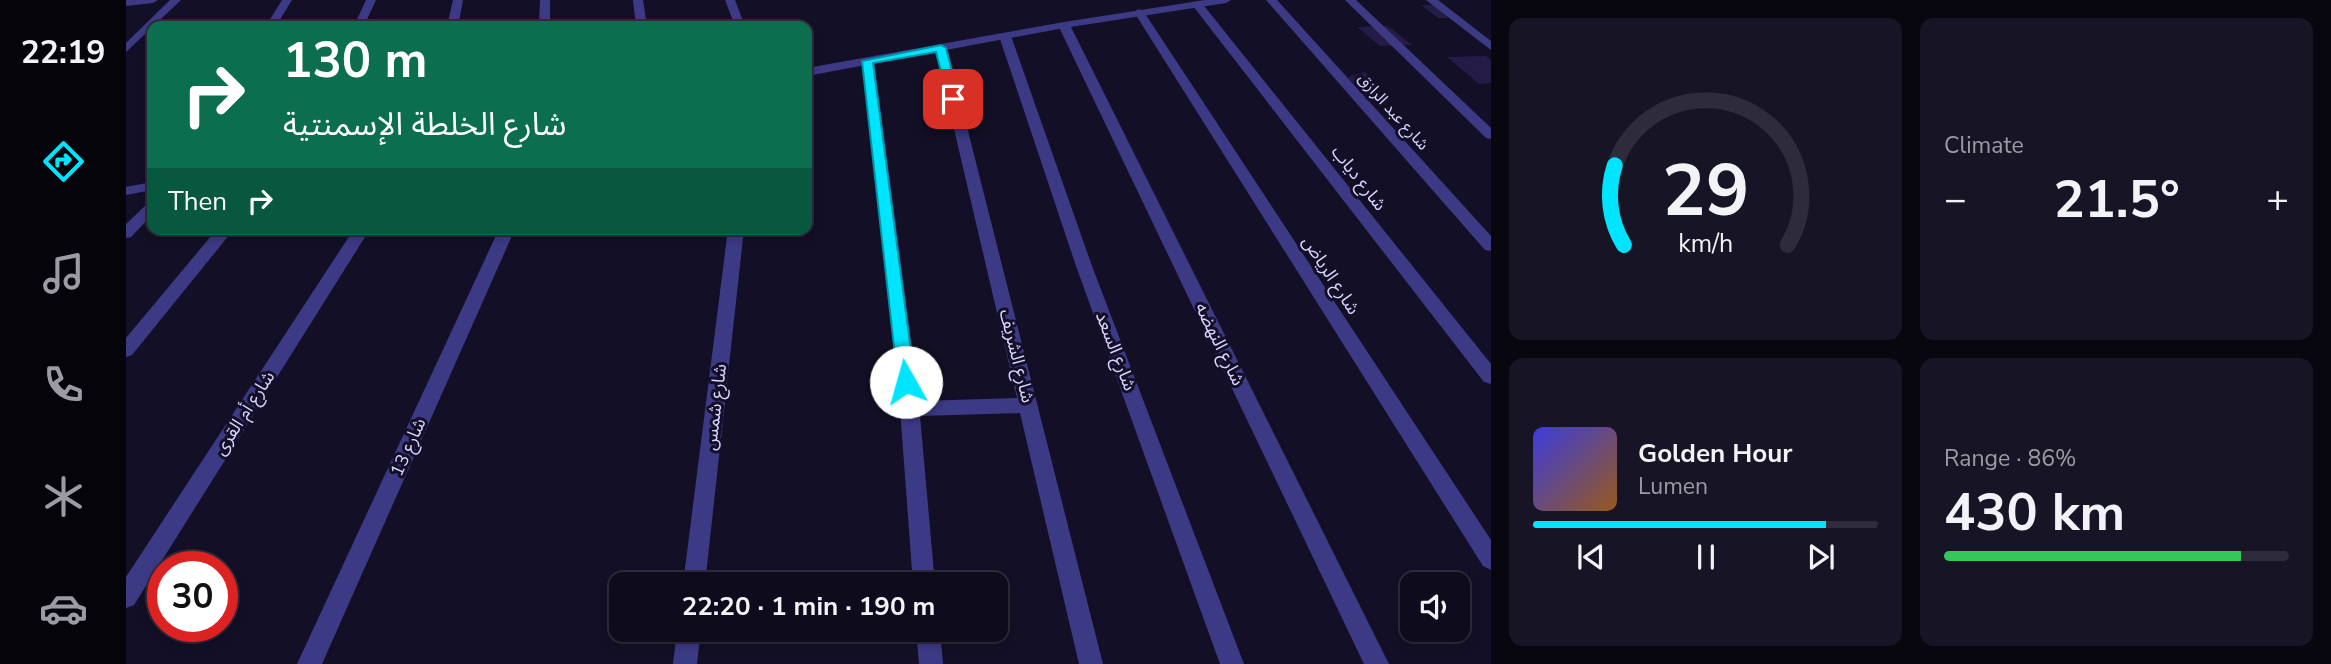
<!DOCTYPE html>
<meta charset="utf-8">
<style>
:root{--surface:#0e0b1c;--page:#171425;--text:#f1f3f6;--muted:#9b9ba3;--line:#2e2b3b;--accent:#00e5ff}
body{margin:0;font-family:"Nunito Sans","Noto Sans Arabic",sans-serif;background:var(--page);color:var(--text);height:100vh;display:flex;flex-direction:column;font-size:26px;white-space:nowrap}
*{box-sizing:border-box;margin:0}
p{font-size:23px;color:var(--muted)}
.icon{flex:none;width:38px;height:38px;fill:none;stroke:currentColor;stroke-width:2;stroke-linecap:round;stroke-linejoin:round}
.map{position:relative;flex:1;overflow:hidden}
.drawer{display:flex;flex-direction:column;gap:18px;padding:18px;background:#08060f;width:840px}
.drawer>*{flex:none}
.guide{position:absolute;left:21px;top:21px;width:665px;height:214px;border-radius:14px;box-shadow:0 4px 10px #0003,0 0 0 2px var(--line);background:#0b6e4f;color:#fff;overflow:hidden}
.controls{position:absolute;left:1274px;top:572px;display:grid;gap:14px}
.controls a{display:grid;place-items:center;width:70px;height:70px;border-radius:14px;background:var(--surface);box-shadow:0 4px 10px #0003,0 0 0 2px var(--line);font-size:35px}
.speed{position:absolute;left:21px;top:551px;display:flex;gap:14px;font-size:35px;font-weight:700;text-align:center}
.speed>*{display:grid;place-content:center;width:91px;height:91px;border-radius:50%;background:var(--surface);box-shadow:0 4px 10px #0003,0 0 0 2px var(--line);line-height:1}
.speed .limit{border:10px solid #d22;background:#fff;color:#111}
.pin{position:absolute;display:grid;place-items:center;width:60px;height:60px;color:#fff;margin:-30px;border-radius:14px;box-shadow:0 4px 10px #0006}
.me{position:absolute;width:77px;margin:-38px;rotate:353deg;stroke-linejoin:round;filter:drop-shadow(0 0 5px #0008)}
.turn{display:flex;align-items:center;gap:24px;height:147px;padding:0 21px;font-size:32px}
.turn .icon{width:91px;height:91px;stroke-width:2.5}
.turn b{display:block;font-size:49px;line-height:60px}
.then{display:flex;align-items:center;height:66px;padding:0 21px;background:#0003;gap:14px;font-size:26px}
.big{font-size:52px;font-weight:700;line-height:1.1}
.drawer .widget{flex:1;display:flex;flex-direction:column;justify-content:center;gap:10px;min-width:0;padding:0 24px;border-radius:14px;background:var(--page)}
.drawer .dial{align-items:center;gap:0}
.dial svg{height:182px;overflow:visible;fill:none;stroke:var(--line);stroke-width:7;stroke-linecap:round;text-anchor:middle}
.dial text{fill:var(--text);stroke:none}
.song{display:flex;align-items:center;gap:21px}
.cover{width:84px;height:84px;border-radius:10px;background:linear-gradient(135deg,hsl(240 70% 55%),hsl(30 70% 35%))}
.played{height:7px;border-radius:4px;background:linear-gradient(90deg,var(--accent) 85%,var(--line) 85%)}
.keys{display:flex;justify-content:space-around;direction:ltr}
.heat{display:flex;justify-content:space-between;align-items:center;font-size:38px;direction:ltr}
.charge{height:10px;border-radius:5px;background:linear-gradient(90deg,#34c759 86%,var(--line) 0)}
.drawer .tiles{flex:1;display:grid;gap:18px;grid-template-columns:repeat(2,1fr)}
.trip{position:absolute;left:483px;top:572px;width:399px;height:70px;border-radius:14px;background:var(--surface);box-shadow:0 4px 10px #0003,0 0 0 2px var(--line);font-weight:700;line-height:70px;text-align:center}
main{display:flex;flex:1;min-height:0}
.tab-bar{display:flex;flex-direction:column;width:126px;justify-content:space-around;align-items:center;background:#06040b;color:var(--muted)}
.tab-bar .icon{width:49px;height:49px}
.tab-bar .active{color:var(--accent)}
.tab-bar b{font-size:32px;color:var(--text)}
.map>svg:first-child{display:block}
.building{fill:#241b47}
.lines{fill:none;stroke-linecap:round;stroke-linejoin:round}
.minor{fill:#3d3a85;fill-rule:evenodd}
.tertiary{fill:#3d3a85;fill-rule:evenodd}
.route{fill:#00e5ff;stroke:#0095a6;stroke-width:2}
.labels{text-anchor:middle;stroke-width:6;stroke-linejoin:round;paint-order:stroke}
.far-street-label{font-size:16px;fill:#d9d4ff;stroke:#130f26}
.street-label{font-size:18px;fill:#d9d4ff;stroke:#130f26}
</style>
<main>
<nav class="tab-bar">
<b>22:19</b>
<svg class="icon active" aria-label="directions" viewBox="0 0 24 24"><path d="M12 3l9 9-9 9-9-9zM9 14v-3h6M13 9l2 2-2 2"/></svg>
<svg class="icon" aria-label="music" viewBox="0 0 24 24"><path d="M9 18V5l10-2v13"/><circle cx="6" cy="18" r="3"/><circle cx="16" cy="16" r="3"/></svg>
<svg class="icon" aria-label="phone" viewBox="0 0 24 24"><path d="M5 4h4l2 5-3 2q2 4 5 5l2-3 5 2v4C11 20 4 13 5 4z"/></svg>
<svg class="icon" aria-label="climate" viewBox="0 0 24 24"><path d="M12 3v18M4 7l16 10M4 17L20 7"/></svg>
<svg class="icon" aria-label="car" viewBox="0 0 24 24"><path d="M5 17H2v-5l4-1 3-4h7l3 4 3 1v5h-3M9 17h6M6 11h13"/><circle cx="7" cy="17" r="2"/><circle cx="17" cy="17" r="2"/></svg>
</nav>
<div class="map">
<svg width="1365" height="664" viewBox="0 0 1365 664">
<rect width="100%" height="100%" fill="#130f26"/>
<g class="building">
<polygon points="1295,5 1307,5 1324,18 1312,18"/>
<polygon points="1262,26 1286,45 1254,46 1231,27"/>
<polygon points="1360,56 1365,60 1365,83 1353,84 1321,57"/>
<polygon points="1239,72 1256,88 1233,88 1221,77"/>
</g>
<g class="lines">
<g class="minor">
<polygon points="0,0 32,0 27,3 0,6"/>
<polygon points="44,0 55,0 0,52 0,43"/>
<polygon points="156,0 166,0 150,26 140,26"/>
<polygon points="240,0 250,0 238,26 228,26"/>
<polygon points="327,0 337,0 332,26 321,26"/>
<polygon points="414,0 424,0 424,26 413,26"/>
<polygon points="507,0 517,0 521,26 510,26"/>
<polygon points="599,0 609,0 619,26 609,26"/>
<polygon points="1140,0 1151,0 1365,236 1365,251 1359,250"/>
<polygon points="1219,0 1230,0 1365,128 1365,139 1360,138"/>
<polygon points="1300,0 1312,0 1365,41 1365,50"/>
<polygon points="1071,1 1075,2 1365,364 1365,384 1358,382 1067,6 1066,4"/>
<polygon points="1013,9 1018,12 1365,540 1365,570 1357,566 1008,12"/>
<polygon points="934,23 944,25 1263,664 1238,664 932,25"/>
<polygon points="879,33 885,36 966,266 1118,664 1094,664 950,266 873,36"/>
<polygon points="815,45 821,48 977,664 953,664 894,413 794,416 809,584 787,584 774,409 738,58 748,61 793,401 891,398 809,48"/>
<polygon points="26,202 26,215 5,237 0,238 0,224 21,204"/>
<polygon points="91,229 108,229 6,355 0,357 0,338"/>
<polygon points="228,229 244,229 8,605 0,608 0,577"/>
<polygon points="373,229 389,229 196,664 171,664"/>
<polygon points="602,229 618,229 579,584 557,584"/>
<polygon points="551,630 575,630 571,664 547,664"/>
<polygon points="790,630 814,630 817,664 793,664"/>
</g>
<g class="tertiary">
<polygon points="1079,0 1105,0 1100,3 938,28 681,76 681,68 938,22"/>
<polygon points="26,182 26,190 0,195 0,187"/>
</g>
</g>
<polygon class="route" points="815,45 820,48 833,99 831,102 822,99 810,52 747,63 789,382 786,387 775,387 772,382 736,61"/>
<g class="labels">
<g class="far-street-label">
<text transform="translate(1268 111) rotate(48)" y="6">شارع عبد الرازق</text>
</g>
<g class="street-label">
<text transform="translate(1233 178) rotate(52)" y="6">شارع دياب</text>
<text transform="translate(1205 275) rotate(57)" y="6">شارع الرياض</text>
<text transform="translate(1094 344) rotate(64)" y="6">شارع النهضه</text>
<text transform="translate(990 351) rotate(69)" y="6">شارع السعد</text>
<text transform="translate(891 356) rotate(76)" y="6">شارع الشريف</text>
<text transform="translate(589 407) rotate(-83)" y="6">شارع شمس</text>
<text transform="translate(118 413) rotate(-57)" y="6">شارع أم القرى</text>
<text transform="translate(282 447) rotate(-66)" y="6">شارع 13</text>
</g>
</g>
</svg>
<div class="controls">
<a><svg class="icon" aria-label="sound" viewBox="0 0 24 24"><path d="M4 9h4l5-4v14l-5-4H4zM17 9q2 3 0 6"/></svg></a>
</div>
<div class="speed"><div class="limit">30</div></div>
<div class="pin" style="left:827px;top:99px;background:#d93025"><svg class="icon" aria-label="arrive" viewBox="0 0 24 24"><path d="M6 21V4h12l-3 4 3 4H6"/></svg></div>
<svg class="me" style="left:780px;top:382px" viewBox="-20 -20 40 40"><circle r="19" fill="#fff"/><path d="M0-13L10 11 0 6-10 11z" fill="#00e5ff"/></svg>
<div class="trip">22:20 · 1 min · 190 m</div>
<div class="guide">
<div class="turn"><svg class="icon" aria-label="right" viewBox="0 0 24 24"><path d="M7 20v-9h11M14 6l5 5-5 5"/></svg><div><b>130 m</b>شارع الخلطة الإسمنتية</div></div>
<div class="then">Then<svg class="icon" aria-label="right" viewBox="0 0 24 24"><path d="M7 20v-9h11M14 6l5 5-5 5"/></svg></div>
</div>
</div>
<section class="drawer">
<div class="tiles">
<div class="widget dial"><svg viewBox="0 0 100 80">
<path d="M14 69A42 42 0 1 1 86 69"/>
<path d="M14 69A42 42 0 0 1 10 34" stroke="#00e5ff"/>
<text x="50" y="56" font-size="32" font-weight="700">29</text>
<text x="50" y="72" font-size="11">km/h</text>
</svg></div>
<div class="widget"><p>Climate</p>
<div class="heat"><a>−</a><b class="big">21.5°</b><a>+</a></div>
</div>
<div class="widget">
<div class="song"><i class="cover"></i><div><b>Golden Hour</b><p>Lumen</p></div></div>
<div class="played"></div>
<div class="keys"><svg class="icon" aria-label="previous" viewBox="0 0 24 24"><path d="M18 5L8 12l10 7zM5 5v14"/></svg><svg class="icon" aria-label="pause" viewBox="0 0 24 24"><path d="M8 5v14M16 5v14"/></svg><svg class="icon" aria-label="next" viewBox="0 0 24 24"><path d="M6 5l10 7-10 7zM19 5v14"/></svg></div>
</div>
<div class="widget"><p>Range · 86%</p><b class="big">430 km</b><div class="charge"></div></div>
</div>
</section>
</main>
